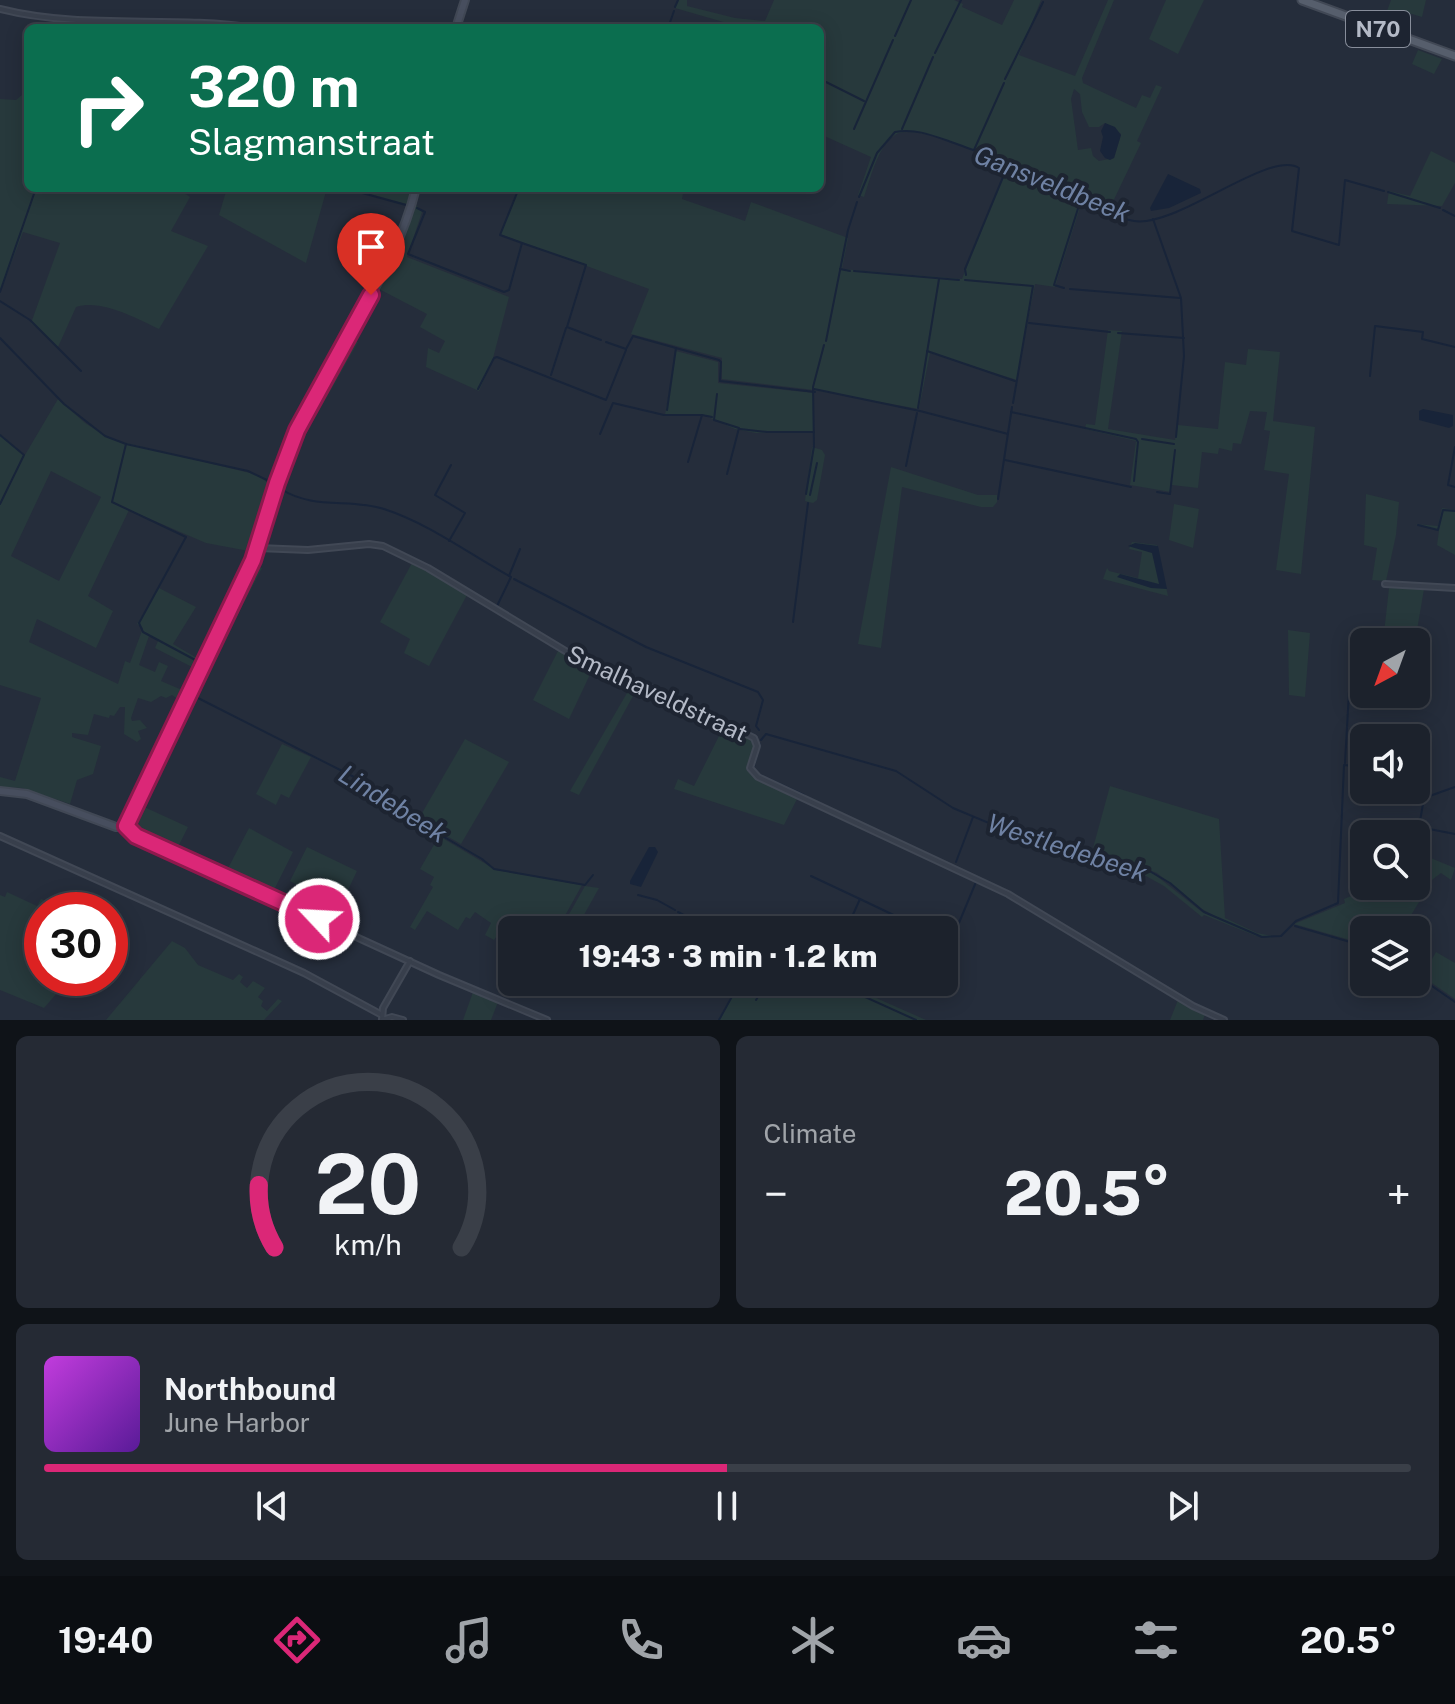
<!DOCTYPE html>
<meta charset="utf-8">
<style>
:root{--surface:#1c222c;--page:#252a34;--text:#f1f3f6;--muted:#a0a4a9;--line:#3a3f48;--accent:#db2777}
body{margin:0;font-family:"Public Sans",sans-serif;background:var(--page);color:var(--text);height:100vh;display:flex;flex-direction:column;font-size:30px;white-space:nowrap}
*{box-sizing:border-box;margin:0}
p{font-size:26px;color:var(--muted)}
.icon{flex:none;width:44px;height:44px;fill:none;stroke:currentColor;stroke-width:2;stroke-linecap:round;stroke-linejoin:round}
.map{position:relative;height:1020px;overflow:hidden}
.panel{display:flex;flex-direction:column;gap:16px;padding:16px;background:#0f1318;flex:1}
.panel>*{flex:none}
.hud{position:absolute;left:24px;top:24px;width:800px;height:168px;border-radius:12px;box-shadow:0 4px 20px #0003,0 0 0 2px var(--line);background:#0b6e4f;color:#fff;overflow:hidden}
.needle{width:52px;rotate:221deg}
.fabs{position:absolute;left:1350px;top:628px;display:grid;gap:16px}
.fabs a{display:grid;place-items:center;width:80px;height:80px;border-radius:12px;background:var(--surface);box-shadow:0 4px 20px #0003,0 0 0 2px var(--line);font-size:40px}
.speed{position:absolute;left:24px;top:892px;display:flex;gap:16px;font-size:40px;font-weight:700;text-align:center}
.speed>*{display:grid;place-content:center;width:104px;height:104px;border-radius:50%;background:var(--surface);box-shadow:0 4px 20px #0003,0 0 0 2px var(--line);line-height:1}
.speed .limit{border:12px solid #d22;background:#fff;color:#111}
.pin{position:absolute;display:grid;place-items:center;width:68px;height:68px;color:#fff;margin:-82px -34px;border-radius:50% 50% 50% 0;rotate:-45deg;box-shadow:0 0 8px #0007}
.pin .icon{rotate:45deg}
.me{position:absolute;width:88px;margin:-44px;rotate:295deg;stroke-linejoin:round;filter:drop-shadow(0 0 6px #0008)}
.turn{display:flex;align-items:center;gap:28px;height:168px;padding:0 32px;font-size:36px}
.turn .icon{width:104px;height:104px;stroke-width:2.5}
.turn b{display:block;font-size:56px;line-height:68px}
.big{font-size:60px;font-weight:800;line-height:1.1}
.panel .widget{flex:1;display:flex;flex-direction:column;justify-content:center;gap:12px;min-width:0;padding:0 28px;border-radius:12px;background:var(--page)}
.panel .dial{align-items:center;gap:0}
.dial svg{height:208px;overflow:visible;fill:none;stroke:var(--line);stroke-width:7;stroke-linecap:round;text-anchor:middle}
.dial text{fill:var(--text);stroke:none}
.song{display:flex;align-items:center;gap:24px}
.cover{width:96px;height:96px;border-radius:12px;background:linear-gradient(135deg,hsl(290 70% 55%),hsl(270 70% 35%))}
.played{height:8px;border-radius:4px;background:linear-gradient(90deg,var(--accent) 50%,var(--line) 50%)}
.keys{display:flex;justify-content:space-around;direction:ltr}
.heat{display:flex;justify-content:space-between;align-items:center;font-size:44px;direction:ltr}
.panel .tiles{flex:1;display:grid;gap:16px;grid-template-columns:1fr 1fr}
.widget:last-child{grid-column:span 2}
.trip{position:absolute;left:498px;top:916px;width:460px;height:80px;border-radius:12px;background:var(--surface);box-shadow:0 4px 20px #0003,0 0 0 2px var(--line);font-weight:800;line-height:80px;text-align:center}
.dock{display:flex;height:128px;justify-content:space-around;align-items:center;background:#0b0e12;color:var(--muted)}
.dock .icon{width:56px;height:56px}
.dock .active{color:var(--accent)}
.dock b{font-size:36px;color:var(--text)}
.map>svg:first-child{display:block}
.green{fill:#27393c;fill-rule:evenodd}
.water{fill:#182439}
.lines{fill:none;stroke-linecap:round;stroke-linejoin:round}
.stream{stroke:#182439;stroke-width:2}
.street-casing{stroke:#414855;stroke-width:8}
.secondary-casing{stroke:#414855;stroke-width:10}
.primary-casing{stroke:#414855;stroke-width:11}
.street{stroke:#383f4c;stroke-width:4}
.secondary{stroke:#474e5e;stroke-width:6}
.primary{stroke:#565e6c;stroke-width:7}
.route-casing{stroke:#8e194d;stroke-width:20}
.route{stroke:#db2777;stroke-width:14}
.labels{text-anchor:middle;stroke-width:8;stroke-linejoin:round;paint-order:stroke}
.shield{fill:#1d2431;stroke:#878d9a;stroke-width:2}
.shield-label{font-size:22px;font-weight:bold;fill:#b4bac7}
.street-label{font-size:24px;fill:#b4bac7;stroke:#1d2431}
.water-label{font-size:26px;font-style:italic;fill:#6f82a4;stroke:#1d2431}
</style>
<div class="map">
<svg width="1455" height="1020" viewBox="0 0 1455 1020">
<rect width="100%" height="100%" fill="#252d3b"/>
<g class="green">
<path d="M679,0H687V6L735,18L765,21L774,0H954L963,4L962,7L1002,25L1014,0H1041L1019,55L1075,76L1108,0H1114L1082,78L1083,83L1136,108L1142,95L1150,98L1156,85L1162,87L1137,141L1141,143L1108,212L1082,201L1055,287L1035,284L1017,380L930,353L919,409L814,390L722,379V358L631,334L649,289L500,234L518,188H684L682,199L745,221L751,202L848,238L842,269L962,279L1008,165C988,156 914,122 895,135C877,148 871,177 864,197L858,195L871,157L820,134V28H744L675,8ZM1074,89L1080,94L1082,112L1089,127H1099L1105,123L1121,134L1114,158L1099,161L1093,156L1091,148L1078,150L1071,99Z"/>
<polygon points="1166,0 1204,0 1178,54 1149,39"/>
<polygon points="1391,0 1426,0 1422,17 1402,11 1396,30 1382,25"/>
<polygon points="1418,50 1442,59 1434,74 1412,64"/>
<path d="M28,90V188H177L190,197L171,231L208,246L159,329C135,318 102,299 76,307L58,347L31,323L60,243L23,232L0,293V99L16,100Z"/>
<polygon points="1431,151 1455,163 1455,183 1442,206 1387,204 1389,191 1410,196"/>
<polygon points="227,188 327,188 306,263 219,215"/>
<polygon points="348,188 411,188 407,204"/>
<polygon points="416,205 422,212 407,257 509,297 492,362 479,391 426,367 428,348 439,353 445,341 420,327 427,314 379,289 404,240"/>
<polygon points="407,207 408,208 389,256 293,431 275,481 272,480 289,430 386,257"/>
<polygon points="1108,330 1122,331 1108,429 1175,440 1178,425 1218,429 1225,362 1246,365 1248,349 1280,352 1273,421 1315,427 1301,574 1276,570 1289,474 1264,470 1270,431 1264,430 1267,412 1250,411 1241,444 1233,443 1232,451 1219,448 1218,454 1202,452 1198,488 1172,485 1171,492 1130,485 1136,441 1085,429 1086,424 1095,425"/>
<polygon points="352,339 358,342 319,411 317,411 303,441 300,441 280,497 267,547 262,546 297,439"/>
<polygon points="676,351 718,362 718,383 814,393 813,432 756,433 735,429 706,416 665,415"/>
<path d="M58,399L85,423L110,439L258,475L273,487L254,552L206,543L129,510L88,596L113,611L96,648L37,619L29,642L118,684L125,661L130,663L143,628L137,624L159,588L196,607L173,644L202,661L195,677L188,675L192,667L155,648L158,641L149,636L139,665L155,672L159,662L168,666L161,681L182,690L188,680L192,682L168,736L163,734L179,700L172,695L166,698L161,696L151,702L138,698L131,718L132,721L140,720L147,728L138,731L141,739L137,742L124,734L125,707H120L114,716L110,715L109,718L94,714L88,735L72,733V737L101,746L93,774L77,780L70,804L22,788L0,787V777L15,781L41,698L0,685V434L25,455ZM51,471L101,497L59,581L11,556Z"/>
<polygon points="812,447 822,450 825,455 817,500 813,503 805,501"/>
<polygon points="891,467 978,495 997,495 997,502 993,507 981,507 902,487 881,648 858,644"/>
<polygon points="1366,494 1399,502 1396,535 1386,581 1372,580 1377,548 1364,545"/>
<polygon points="1174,504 1199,509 1193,548 1169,540"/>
<polygon points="1442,508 1455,510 1455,555 1437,545 1439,531 1415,524 1438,526"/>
<polygon points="1132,542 1157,545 1168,596 1103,579 1107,568 1109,571 1138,578 1142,552 1129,549"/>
<polygon points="412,563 468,593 429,666 404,653 410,639 380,622"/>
<polygon points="255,566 262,568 223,643 220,641"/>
<polygon points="1389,588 1424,589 1415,642 1383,642"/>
<polygon points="1288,630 1310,633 1305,697 1289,695"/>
<polygon points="559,649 594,666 569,719 533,700"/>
<polygon points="643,680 659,687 657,692 639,685 579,795 570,791 634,681 641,684"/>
<path d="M724,726L754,740C757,752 745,763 751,775L798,797L784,825L674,789L678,779L694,786Z"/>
<polygon points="465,739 509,762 461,844 418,820"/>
<polygon points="282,744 311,757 289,798 281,794 276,805 256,794"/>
<polygon points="1110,786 1219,819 1225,918 1257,933 1272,936 1271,938 1256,936 1204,915 1202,917 1164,886 1135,870 1136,866 1154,874 1202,912 1222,920 1202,909 1157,873 1093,848"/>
<polygon points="142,806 188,827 176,851 135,832 134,824"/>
<polygon points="249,828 293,852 272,894 226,872"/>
<polygon points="439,836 496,870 582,885 557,930 520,930 514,927 511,931 504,926 494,940 485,935 491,923 475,912 470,919 466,917 458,930 427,911 415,930 410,927 433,887 430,885 434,877 420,869"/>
<polygon points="307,847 357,871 348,890 321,877 305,908 296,904 304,889 290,881"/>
<polygon points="1416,852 1455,868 1451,880 1441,873 1433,879 1402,930 1364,930 1364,944 1294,924 1345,903 1344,899 1376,886 1416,886"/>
<polygon points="585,886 599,888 580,922 568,916"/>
<polygon points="7,892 37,906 41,899 73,910 42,910 42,978 70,978 44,1008 0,990 0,895 5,897"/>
<polygon points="172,941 185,948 198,965 233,980 239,974 243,977 240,982 247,988 253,981 265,988 258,997 263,1001 261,1006 267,1011 278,999 282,1001 264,1020 106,1020"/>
<polygon points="1436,952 1455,963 1455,999 1416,972 1416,964 1426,970"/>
<polygon points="739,982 840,982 926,1020 718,1020"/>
<polygon points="473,992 498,1002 491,1020 463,1020"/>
<polygon points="1178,1000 1205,1014 1203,1020 1170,1020"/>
</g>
<g class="water">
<polygon points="1105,123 1115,127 1121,135 1114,158 1110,160 1105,158 1100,151 1103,137 1101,131"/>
<polygon points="1168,174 1200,189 1201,193 1169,208 1151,211 1150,208"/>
<polygon points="1423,409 1453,415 1453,426 1449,428 1419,420 1419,411"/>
<polygon points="1135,543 1158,546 1167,589 1151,588 1117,577 1120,574 1159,584 1152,553 1128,546"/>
<polygon points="649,847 655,847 658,852 641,887 630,884 630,881"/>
</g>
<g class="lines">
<g class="stream">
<polyline points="675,7 678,0"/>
<polyline points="668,28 674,11"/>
<polyline points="895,36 911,0"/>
<polyline points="935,53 961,0"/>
<polyline points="1005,79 1043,2"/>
<polyline points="826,82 864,101"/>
<polyline points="854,129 893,40"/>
<polyline points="902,129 933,57"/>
<polyline points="974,150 1004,83"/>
<polyline points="344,188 406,205"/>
<polyline points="519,188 500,235 522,243"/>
<polyline points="1388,192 1440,208"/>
<path d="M859,197L877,153L895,132C916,128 934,136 954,143C981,153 1008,162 1034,174C1066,190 1099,215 1134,221C1177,228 1269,149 1299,168L1292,231L1339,245L1345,180L1384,191"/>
<polyline points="417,208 425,212 408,254 504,292 509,290 522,243 586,265 567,327 601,340"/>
<polyline points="1443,210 1455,216"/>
<polyline points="1153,219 1181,298 1184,356 1176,437"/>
<polyline points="840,269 850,271"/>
<polyline points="854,271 959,280"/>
<polyline points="966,275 965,269 1008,165"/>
<polyline points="965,280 1033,286 1013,403"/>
<polyline points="1064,288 1054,285 1081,199"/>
<polyline points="1070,289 1180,298"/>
<polyline points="0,292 36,188"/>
<polyline points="0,301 30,320 81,371"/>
<polyline points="1029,323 1110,332"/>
<polyline points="1118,333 1184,338"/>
<polyline points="0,338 64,404 105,436 126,444 248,471 271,482"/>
<polyline points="826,341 848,230 857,202"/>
<polyline points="606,342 626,349 633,336 719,360 721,362 720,381 815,392"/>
<polyline points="927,351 1015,381"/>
<polyline points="551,375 566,328"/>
<polyline points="1370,376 1375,326 1423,332 1422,339 1455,347"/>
<polyline points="478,389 494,358 497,357 606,400 626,350"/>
<polyline points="814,389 920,411 1008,434"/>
<polyline points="717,394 714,420 739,428 727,474"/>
<polyline points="918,408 939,279"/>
<polyline points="667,410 676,348"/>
<polyline points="1011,412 1136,439 1138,442 1134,481"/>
<polyline points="740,429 767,432 814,432"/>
<polyline points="600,434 613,403 664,415 702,415"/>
<polyline points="0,435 24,455 0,504"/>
<polyline points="1142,439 1174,444"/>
<polyline points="126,444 112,502 186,537 139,623 143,632 199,662 186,689"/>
<polyline points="1455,447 1448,485 1455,487"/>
<polyline points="1005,460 1131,487"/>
<polyline points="688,462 702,415 712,417"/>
<polyline points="906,466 917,413"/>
<path d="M281,489C313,510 351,498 384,509C430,524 469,554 511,577L497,606"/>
<polyline points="1157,492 1170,494 1175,450"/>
<polyline points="806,494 814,446 813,387 824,345"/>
<polyline points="810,495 817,463"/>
<polyline points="998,499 1012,407"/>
<polyline points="1418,525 1438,530 1443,510 1455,511"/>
<polyline points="449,541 465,513 435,495 451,465"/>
<polyline points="509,576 520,549"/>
<polyline points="514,579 646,647 758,692 763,700 756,726 759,730"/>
<polyline points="793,622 808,503"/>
<polyline points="197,694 196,697 360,780 408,816 482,859 494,869 585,885 593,875"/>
<polyline points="761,740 766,734 896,771 953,808 1027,839 1079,846 1146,869 1170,883 1204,912 1262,937 1281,936 1296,921 1338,903 1344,765 1364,767"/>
<polyline points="1345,763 1350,674 1364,676"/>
<polyline points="753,770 760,744"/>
<polyline points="758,774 804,795"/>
<polyline points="1401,790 1424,798 1455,787"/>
<polyline points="1424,798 1419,827 1455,834"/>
<polyline points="956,862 973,817"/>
<polyline points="811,876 860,899"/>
<polyline points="638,895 657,900 675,910"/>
<polyline points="678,912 697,922"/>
<polyline points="703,925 718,930"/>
<polyline points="1295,926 1364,946"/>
<polyline points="846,930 860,899 925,930"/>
<polyline points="944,939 951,942 976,882"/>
<polyline points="1416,975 1455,1002"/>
<polyline points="832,982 916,1020"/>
<polyline points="756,1000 767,982"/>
<polyline points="719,1020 740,982"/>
</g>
<g class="street-casing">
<g id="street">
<path d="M0,9C83,30 171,15 255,28"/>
<polyline points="258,548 308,550 369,544 383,546 428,568 572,655 652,688 754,738 757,746 750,768 758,777 1008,894 1193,1006 1224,1020"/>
<polyline points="1385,584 1455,588"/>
<polyline points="126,826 136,836 439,975 547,1020"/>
<polyline points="0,836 304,973 382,1015"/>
<polyline points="382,1020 383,1008 410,961"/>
<polyline points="382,1020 392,1017 403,1020"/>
</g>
</g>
<g class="secondary-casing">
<g id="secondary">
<polyline points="456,28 465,0"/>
<path d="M0,791L27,794L116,827H124L130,822C172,735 216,648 254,559C273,514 280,466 301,421C338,343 395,273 416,188"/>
</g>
</g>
<g class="primary-casing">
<polyline id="primary" points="1302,0 1455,56"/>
</g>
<use href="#street" class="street"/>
<use href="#secondary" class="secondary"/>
<use href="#primary" class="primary"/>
</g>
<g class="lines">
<g class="route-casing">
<polyline id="route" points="319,919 136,836 126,826 253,560 277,483 297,430 371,295"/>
</g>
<use href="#route" class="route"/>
</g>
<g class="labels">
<rect class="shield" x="1346" y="11" width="64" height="36" rx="6"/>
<g class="shield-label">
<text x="1378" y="37">N70</text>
</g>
<g class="street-label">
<text transform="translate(657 694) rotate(25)" y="8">Smalhaveldstraat</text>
</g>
<g class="water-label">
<text transform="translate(1052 184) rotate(22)" y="9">Gansveldbeek</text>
<text transform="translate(393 804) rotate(32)" y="9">Lindebeek</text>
<text transform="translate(1067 848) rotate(18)" y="9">Westledebeek</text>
</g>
</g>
</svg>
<div class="fabs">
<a><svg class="needle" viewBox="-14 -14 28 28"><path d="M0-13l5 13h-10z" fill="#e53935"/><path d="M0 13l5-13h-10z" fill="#a0a4a9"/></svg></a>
<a><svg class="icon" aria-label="sound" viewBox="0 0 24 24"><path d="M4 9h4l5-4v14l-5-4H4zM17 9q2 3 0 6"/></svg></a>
<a><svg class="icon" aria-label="search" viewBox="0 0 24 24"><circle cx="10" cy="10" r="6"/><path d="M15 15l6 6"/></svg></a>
<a><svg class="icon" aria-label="layers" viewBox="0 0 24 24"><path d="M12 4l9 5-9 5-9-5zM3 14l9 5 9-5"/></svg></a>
</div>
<div class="speed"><div class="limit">30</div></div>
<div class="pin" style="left:371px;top:295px;background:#d93025"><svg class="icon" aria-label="arrive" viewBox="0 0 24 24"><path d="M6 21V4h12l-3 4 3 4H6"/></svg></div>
<svg class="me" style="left:319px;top:919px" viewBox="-20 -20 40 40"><circle r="17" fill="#db2777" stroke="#fff" stroke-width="3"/><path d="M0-11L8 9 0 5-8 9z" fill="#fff"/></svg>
<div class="trip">19:43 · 3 min · 1.2 km</div>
<div class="hud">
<div class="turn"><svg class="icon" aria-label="right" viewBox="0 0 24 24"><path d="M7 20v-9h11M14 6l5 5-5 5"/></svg><div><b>320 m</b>Slagmanstraat</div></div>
</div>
</div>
<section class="panel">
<div class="tiles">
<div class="widget dial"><svg viewBox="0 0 100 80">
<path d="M14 69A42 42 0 1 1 86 69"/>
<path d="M14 69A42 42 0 0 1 8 45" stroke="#db2777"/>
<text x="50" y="56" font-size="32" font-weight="700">20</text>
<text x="50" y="72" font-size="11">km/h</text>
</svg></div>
<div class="widget"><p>Climate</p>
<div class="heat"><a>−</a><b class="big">20.5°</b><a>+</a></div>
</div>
<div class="widget">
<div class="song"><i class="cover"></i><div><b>Northbound</b><p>June Harbor</p></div></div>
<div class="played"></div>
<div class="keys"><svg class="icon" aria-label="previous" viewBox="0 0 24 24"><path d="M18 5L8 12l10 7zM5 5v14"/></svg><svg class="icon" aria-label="pause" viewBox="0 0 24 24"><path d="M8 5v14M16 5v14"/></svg><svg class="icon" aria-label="next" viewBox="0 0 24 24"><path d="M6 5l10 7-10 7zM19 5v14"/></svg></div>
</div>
</div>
</section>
<nav class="dock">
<b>19:40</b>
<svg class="icon active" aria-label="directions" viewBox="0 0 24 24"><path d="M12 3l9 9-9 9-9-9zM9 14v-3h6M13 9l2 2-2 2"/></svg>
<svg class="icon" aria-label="music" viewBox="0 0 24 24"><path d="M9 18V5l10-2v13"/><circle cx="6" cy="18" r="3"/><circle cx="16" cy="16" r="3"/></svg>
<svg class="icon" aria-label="phone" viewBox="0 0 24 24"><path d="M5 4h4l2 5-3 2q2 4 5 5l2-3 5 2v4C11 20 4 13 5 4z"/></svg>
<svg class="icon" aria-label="climate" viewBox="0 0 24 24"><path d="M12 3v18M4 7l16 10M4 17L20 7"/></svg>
<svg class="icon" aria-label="car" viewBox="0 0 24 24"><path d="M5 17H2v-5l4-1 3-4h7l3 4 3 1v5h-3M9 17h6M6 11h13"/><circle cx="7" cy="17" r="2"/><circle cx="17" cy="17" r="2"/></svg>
<svg class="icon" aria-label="filters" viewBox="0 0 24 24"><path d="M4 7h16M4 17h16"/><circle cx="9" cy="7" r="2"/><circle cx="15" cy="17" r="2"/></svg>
<b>20.5°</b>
</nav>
